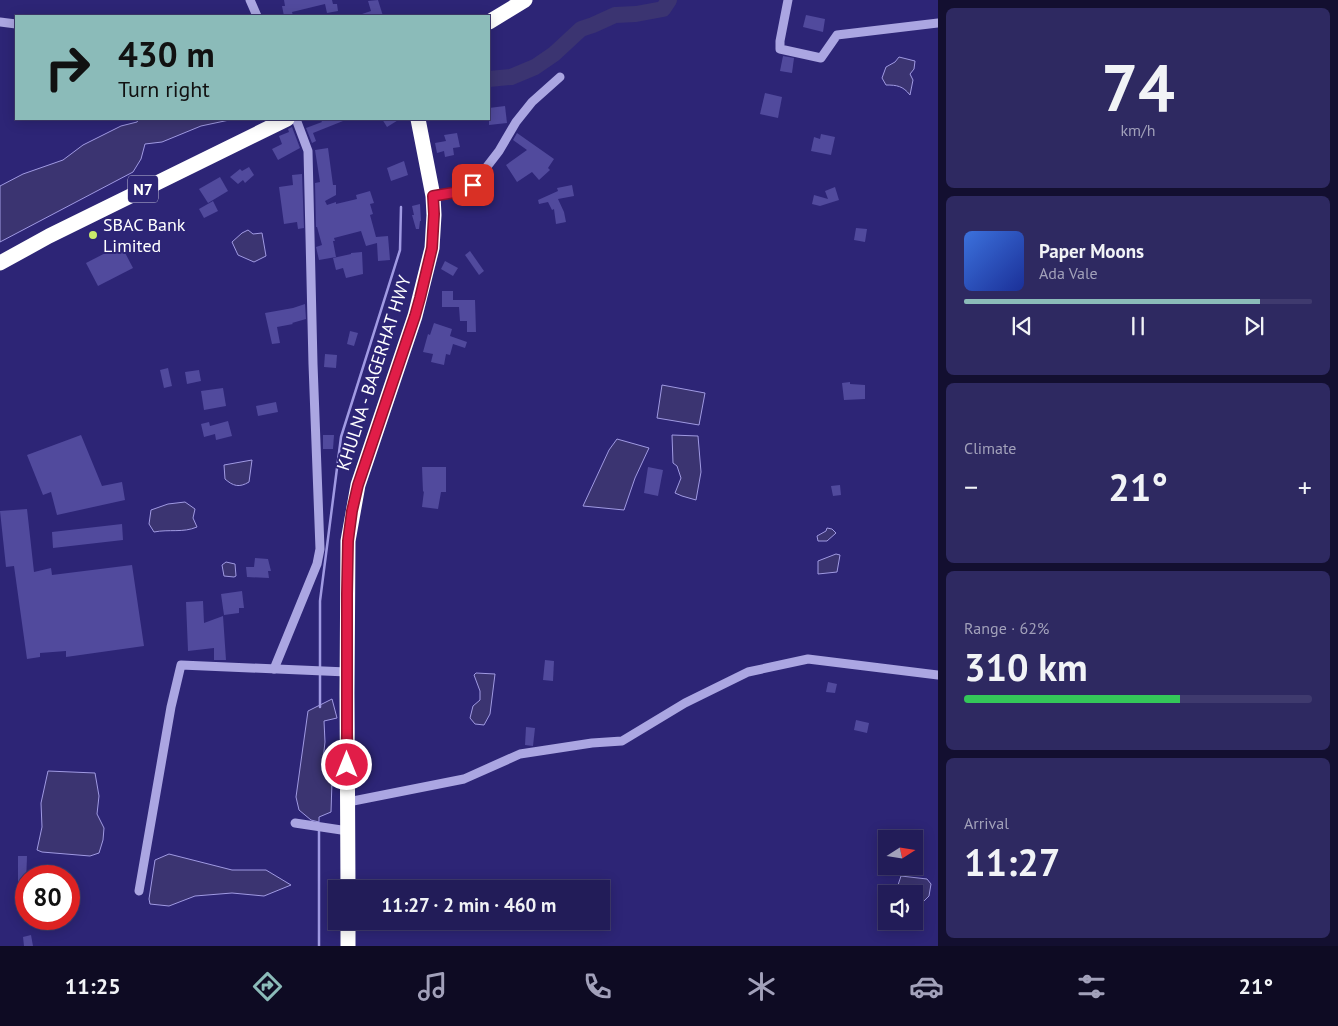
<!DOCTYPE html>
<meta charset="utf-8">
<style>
:root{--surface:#221c58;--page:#2e2961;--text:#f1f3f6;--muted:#a2a1ba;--line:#3f3a6e;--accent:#8bbbb9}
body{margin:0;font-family:"PT Sans",sans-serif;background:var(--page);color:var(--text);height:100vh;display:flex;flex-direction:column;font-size:19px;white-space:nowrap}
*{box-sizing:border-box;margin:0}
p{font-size:16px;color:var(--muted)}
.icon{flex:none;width:28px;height:28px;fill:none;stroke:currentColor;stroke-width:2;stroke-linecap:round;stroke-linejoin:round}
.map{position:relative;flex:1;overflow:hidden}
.sheet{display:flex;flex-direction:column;gap:8px;padding:8px;background:#130f30;width:400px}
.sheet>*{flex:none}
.top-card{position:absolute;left:15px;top:15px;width:475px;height:105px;border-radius:0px;box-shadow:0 2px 12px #0003,0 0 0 1px var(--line);background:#8bbbb9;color:#111;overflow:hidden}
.needle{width:32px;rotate:78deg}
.controls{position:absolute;left:878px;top:830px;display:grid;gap:10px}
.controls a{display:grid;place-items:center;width:45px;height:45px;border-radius:0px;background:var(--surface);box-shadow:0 2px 12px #0003,0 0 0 1px var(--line);font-size:25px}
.speed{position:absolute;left:15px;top:865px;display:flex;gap:10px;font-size:25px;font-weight:700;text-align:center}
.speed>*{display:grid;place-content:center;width:65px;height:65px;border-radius:50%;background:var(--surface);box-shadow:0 2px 12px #0003,0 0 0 1px var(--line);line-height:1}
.speed .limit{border:8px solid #d22;background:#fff;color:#111}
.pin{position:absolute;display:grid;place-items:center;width:42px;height:42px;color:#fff;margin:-21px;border-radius:10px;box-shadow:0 2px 8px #0006}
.me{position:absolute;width:55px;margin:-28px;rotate:0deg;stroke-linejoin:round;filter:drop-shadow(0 0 4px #0008)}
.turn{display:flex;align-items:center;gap:18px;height:105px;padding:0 20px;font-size:22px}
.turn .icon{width:65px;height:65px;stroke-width:2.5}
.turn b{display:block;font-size:35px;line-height:42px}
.big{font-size:38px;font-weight:700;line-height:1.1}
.sheet .card{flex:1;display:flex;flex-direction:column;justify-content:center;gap:8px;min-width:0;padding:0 18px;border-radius:8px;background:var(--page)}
.sheet .dial{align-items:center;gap:0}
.dial b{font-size:65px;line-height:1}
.song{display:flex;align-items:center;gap:15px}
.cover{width:60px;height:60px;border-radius:8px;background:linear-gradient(135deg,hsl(220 70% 55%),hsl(230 70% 35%))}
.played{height:5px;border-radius:2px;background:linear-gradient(90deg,var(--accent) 85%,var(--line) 85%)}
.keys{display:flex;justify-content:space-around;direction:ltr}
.heat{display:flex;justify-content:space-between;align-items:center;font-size:28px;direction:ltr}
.charge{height:8px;border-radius:4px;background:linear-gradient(90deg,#34c759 62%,var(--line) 0)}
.trip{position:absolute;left:328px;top:880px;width:282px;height:50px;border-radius:0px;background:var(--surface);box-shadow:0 2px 12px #0003,0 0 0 1px var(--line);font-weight:700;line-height:50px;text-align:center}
.tab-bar{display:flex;height:80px;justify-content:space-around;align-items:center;background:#0e0b23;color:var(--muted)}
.tab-bar .icon{width:35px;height:35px}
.tab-bar .selected{color:var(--accent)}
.tab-bar b{font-size:22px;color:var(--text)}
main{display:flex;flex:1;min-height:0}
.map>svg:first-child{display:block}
.water{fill:#3b3471;stroke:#a09ae3}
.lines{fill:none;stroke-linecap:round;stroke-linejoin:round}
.stream{stroke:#a09ae3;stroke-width:2.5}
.river{stroke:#3b3471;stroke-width:16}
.building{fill:#514a9d}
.minor{stroke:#aba6e2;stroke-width:9}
.highway{stroke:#fff;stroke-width:15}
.route-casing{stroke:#92132f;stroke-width:12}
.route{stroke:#e11d48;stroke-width:9}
.poi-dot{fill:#cbeb6b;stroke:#2d2576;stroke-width:2}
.labels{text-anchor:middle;stroke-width:4;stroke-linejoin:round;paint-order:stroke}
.shield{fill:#2d2576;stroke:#c0bed6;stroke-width:1}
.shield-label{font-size:16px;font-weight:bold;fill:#fff}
.poi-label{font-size:18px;fill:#fff;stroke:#2d2576;text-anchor:start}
.street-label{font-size:18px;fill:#fff;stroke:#2d2576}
</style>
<main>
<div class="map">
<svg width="938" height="946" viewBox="0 0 938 946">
<rect width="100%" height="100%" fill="#2d2576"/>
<g class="water">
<path d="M899,57L915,61L914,69L910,74L913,80L910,95C903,86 897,85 886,85L882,78L886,67L895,62Z"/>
<polygon points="139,119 234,119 201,126 162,142 145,144 141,159 133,172 0,242 0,186 23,174 63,160 83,145 121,126 137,122"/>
<polygon points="248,230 253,234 262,233 266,256 254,262 238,255 232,242 242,233"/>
<polygon points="662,385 705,393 699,425 657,418"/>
<polygon points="672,435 698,436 701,472 696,500 682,496 675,493 681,478 677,466 673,463"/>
<polygon points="617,439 649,448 635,478 624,510 583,506 609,450"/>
<path d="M252,460L249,482C239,488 233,486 225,479L224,465Z"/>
<path d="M185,502L195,509L193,518L197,527C183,533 169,529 154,532L149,524L151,510L168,504Z"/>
<polygon points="827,528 832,529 836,533 827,541 818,541 817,536 826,531"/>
<polygon points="836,554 840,555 837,572 818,574 818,561"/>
<polygon points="226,562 235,564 236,576 234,577 224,576 222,565"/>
<polygon points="476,673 495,674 490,714 484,725 475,724 470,718 473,706 480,700 480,691 474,675"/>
<polygon points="332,699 337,718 324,721 325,742 323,760 332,781 331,812 319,817 319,822 311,820 299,810 296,797 308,711"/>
<polygon points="48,771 95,773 99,796 97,814 104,828 103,840 99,853 90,856 42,852 37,850 42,827 41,803"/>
<polygon points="169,854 232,870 266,870 291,885 264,896 232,893 195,896 169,906 150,904 149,899 155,860"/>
<polygon points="901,876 927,879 931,884 929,896 924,901 914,902 914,894 895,894"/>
</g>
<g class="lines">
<g class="stream">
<polyline points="320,707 320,601 341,437 400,250 401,207"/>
<polyline points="319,946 319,830"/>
</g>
<polyline class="river" points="489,79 511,77 535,67 554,54 581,29 593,25 615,15 636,14 663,9 669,0"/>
</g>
<g class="building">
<polygon points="284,0 332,0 333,4 337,4 338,11 327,13 325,4 292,12 293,16 284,16 282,6 285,6"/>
<polygon points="378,0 383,16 362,16 362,14 371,11 368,1"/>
<polygon points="806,15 825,19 823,32 803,27"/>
<polygon points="783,56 794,58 792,73 780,71"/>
<polygon points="765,93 782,97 778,118 760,114"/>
<polygon points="505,106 507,123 489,125 489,108"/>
<polygon points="320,119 348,119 313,133 316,141 312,143 306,128 322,122"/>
<polygon points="382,119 400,119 387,127"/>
<polygon points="292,127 300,148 278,160 272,149 282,144 279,136 289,132 288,129"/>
<polygon points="457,133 460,147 453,148 454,155 445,157 444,151 437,153 435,143 446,141 444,135"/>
<polygon points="517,133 554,159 548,168 550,170 539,180 532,172 517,182 506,165 527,150 513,140"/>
<polygon points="821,134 835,137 831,155 811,151 814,137 820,139"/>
<polygon points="328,148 333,185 336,185 336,195 325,201 327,205 336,202 336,204 357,199 356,195 370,191 374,203 370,204 373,214 370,215 376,237 388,236 390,260 378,261 377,243 366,246 361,231 334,238 335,241 333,241 336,257 319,260 316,247 322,245 317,227 316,227 315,183 320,182 315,150"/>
<polygon points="404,161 408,175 391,181 387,168"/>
<polygon points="249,167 254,175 245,183 243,180 238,184 230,177 240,169 242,171"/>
<polygon points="302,174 304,228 298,229 297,222 284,224 279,187 293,185 292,175"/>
<polygon points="220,177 228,191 208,203 199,189"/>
<polygon points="572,185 574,196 558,199 564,212 566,222 556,224 554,209 552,210 548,202 539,204 538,200 558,191 557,188"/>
<polygon points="835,187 839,200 820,206 812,204 814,195 828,199 825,191"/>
<polygon points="213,201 218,211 204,218 199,209"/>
<polygon points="420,204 421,221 420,221 419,229 416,229 412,215 414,215 412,206"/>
<polygon points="856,228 867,229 865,242 854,240"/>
<polygon points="121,245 133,268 98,286 86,263"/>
<polygon points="470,251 484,271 479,275 465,255"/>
<polygon points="362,252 363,274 346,278 343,268 336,270 333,258 351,254 351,253"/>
<polygon points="445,261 458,268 453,276 441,269"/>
<polygon points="442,291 453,291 453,300 475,300 476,332 467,332 467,321 460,321 459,307 442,307"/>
<polygon points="305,304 306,319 292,323 293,324 277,327 280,343 272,344 265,313 293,308"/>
<polygon points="434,323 452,329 450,336 467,342 465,348 453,344 450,355 446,354 444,365 431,362 433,354 423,352 428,334 430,335"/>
<polygon points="350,331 358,333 354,346 347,344"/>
<polygon points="325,354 337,355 336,368 324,367"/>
<polygon points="168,368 172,386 164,388 160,370"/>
<polygon points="199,370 201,381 187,384 185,372"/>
<polygon points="850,382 850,384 865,385 865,399 844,400 842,383"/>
<polygon points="223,388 226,406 204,410 201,391"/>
<polygon points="276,402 278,412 258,416 256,406"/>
<polygon points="228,421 232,436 216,440 215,434 204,437 201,424 209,422 210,426"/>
<polygon points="81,435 102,486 122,482 125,500 57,515 51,492 43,495 27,455"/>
<polygon points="323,435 334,435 333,449 323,449"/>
<polygon points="422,467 446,467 446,492 441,492 438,509 422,507 424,491 423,492"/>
<polygon points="648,467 663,470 658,496 644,493"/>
<polygon points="840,485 841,495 833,496 831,486"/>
<polygon points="27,509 34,572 51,568 52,575 132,565 144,646 66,657 66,651 40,653 40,657 27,659 14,566 6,567 0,511"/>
<polygon points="122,524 123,540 53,548 52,532"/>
<polygon points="255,558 268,559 271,571 268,571 269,578 247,577 246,567 254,567"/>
<polygon points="242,591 244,608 239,608 239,613 224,615 221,594"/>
<polygon points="203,601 204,623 223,616 226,660 214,660 214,648 188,651 186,602"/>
<polygon points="545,660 554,661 553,681 543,680"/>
<polygon points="828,682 837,684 835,693 826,692"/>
<polygon points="856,720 869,723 867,733 854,730"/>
<polygon points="526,727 535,728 533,746 525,745"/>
<polygon points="18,856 27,856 26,884 18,884"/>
<polygon points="31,935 33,946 24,946 23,937"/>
</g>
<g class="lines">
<g class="minor">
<polyline points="250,0 257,16"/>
<polyline points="788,0 780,41 780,49 821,58 837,35 938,23"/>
<polyline points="0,22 16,24"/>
<polyline points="433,196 469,190 499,151 516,122 532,102 560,77"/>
<polyline points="274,669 317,564 320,549 313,364 308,151 296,119"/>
<polyline points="348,802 464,779 520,754 592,743 622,741 685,703 748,672 808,659 938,675"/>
<polyline points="295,823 348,831"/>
<polyline points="139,891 171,707 181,665 347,672"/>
</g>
<g class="highway">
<polyline points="489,22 525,0"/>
<polyline points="0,263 49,236 287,119"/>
<polyline points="348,889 347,693 348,541 358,485 415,316 432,248 434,215 433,196 418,119"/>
<polyline points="348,921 348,946"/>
</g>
</g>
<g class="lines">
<g class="route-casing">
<polyline id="route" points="347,765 347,594 348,541 352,511 358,485 415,316 420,298 432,248 434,214 433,196 469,190 473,185"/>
</g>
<use href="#route" class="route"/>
</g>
<circle class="poi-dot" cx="93" cy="235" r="5"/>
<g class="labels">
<rect class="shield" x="128" y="175.5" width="30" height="27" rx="4"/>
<g class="shield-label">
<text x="143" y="195">N7</text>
</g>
<g class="poi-label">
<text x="103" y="231">SBAC Bank<tspan x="103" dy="21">Limited</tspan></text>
</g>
<g class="street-label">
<text transform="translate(374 373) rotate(-72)" y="6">KHULNA - BAGERHAT HWY</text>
</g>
</g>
</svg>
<div class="controls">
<a><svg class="needle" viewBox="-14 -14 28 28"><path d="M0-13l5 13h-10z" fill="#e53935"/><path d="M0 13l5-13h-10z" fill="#a2a1ba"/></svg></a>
<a><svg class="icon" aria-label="sound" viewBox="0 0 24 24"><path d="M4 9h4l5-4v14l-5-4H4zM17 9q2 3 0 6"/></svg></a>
</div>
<div class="speed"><div class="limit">80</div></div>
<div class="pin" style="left:473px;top:185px;background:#d93025"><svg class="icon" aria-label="arrive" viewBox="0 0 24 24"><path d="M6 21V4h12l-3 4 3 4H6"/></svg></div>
<svg class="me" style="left:347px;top:765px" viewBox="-20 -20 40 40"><circle r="17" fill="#e11d48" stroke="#fff" stroke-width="3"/><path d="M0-11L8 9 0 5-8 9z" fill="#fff"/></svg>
<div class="trip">11:27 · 2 min · 460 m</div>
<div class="top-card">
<div class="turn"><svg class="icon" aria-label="right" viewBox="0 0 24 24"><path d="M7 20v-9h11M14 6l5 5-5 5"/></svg><div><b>430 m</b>Turn right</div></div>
</div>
</div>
<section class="sheet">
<div class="card dial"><b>74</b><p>km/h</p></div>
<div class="card">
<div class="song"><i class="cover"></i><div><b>Paper Moons</b><p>Ada Vale</p></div></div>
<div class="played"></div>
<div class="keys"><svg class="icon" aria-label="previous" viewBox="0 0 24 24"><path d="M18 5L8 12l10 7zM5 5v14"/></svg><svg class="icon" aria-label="pause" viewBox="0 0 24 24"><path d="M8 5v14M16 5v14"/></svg><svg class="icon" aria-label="next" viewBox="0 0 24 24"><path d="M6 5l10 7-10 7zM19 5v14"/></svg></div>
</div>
<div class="card"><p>Climate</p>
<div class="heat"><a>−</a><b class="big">21°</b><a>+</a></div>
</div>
<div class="card"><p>Range · 62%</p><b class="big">310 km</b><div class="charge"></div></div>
<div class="card"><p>Arrival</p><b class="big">11:27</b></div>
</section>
</main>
<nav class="tab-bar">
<b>11:25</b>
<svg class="icon selected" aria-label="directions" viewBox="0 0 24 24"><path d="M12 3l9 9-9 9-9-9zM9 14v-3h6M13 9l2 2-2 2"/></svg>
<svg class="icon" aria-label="music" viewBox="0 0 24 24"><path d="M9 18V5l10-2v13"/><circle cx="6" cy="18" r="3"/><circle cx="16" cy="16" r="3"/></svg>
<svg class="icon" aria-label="phone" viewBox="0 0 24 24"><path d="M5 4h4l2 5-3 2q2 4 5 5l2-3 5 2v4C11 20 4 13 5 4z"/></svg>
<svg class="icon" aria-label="climate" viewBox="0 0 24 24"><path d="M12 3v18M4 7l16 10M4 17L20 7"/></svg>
<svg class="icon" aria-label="car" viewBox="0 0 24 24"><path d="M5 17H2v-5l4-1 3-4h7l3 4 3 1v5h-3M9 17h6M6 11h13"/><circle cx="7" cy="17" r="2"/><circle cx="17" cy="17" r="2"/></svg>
<svg class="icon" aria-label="filters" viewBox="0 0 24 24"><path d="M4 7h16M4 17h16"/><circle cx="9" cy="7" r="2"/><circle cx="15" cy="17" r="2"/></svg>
<b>21°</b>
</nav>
